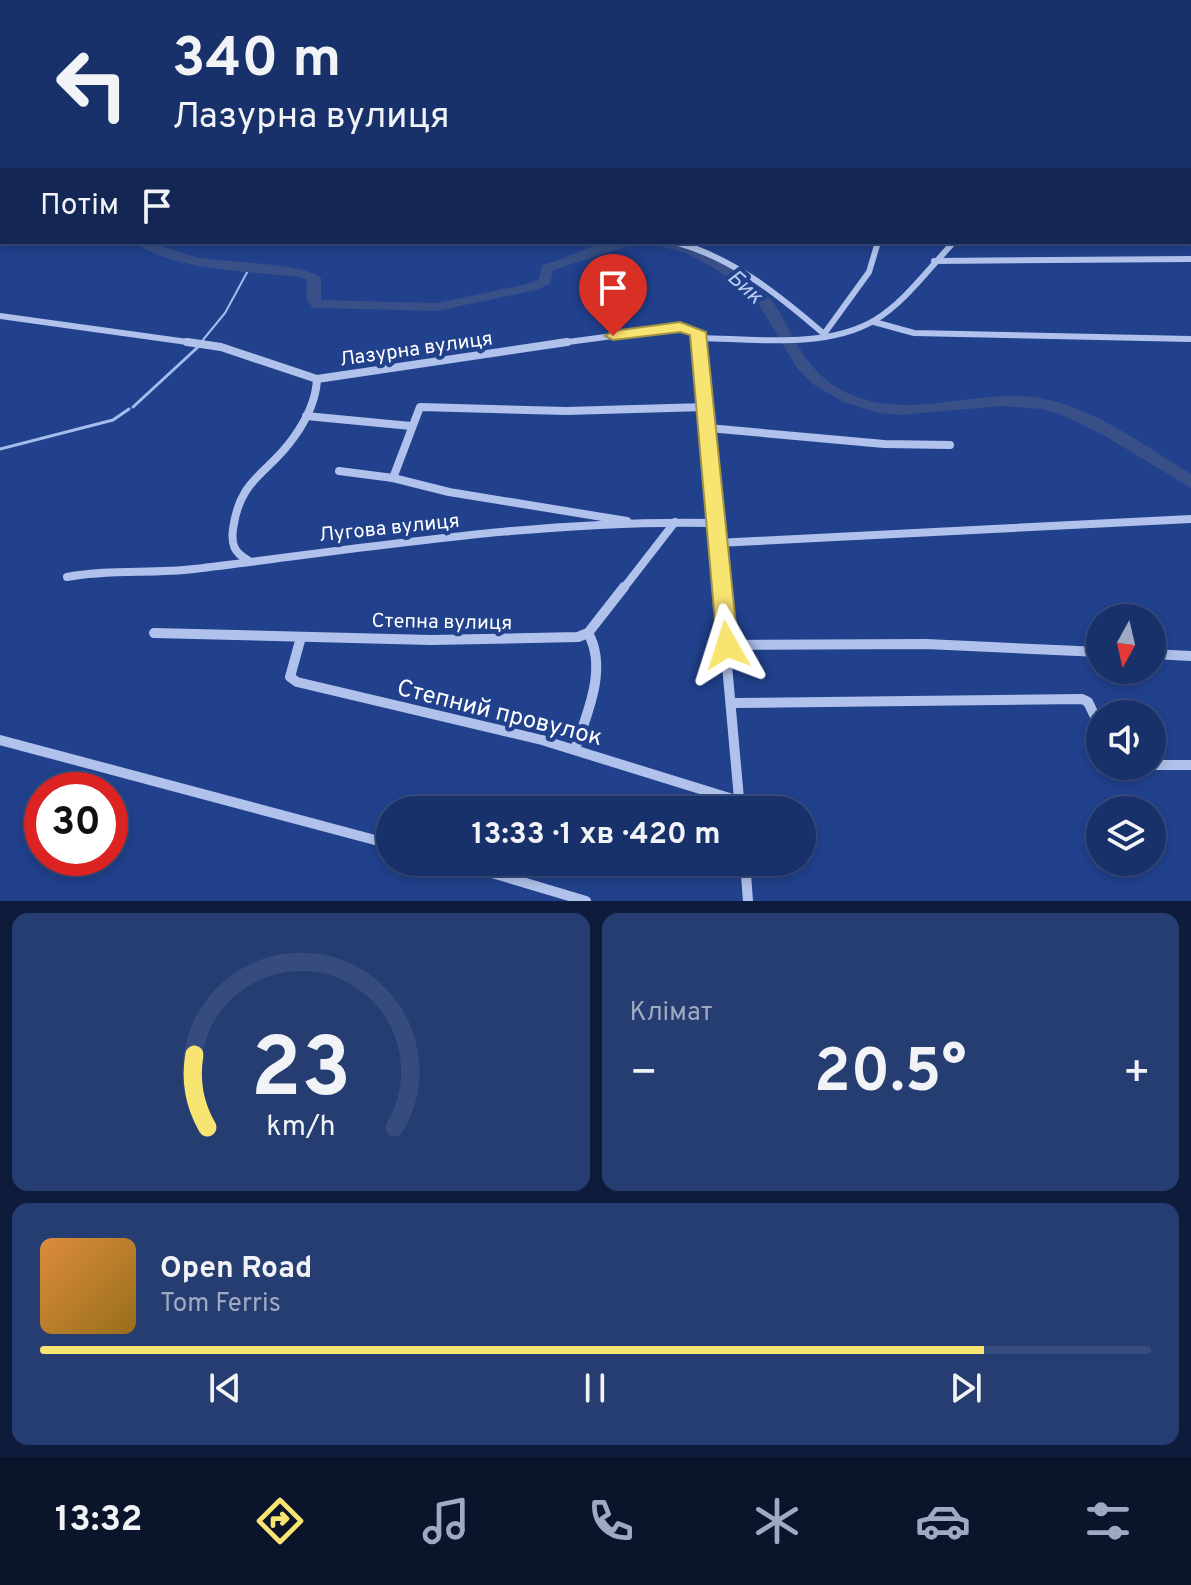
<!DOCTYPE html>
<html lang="uk">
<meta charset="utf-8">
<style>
:root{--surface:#19316a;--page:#263d72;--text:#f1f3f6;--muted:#9fa9c1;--line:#374c7e;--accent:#f8e471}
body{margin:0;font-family:Overpass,sans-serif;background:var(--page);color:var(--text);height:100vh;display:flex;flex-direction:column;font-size:30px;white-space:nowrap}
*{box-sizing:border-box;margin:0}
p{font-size:26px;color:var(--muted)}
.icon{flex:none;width:44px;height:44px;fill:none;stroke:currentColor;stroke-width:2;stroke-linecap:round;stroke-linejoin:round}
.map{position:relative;height:901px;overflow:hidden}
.sheet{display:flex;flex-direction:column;gap:12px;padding:12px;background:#0e1b3a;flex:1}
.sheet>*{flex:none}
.guide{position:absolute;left:0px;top:0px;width:1192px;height:244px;box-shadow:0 4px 12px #0003,0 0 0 2px var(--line);background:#19316a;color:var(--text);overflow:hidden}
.needle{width:52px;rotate:188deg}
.fabs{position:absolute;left:1086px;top:604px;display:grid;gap:16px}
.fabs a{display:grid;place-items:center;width:80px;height:80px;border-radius:50%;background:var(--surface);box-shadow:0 4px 12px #0003,0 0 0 2px var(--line);font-size:40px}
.speed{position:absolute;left:24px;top:772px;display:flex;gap:16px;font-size:40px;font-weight:700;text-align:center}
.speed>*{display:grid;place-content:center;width:104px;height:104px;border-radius:50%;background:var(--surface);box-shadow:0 4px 12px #0003,0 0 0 2px var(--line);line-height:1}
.speed .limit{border:12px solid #d22;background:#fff;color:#111}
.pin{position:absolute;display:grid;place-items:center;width:68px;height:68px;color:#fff;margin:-82px -34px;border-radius:50% 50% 50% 0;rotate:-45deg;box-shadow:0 0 8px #0007}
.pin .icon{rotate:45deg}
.me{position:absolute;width:88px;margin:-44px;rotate:354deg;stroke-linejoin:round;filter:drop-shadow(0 0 6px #0008)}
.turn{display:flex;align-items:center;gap:28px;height:168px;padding:0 40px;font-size:36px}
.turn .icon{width:104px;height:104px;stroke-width:2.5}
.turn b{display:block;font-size:56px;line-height:68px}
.then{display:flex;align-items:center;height:76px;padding:0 40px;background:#0003;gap:16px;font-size:30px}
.big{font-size:60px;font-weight:700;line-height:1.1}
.sheet .tile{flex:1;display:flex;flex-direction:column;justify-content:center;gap:12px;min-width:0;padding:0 28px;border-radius:16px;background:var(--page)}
.sheet .dial{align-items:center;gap:0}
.dial svg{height:208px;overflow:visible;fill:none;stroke:var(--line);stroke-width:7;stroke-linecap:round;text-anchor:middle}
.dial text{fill:var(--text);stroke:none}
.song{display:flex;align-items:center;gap:24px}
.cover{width:96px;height:96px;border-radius:12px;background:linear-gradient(135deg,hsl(30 70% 55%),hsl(40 70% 35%))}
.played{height:8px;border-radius:4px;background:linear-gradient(90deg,var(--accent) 85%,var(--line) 85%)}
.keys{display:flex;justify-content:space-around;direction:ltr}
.heat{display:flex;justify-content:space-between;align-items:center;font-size:44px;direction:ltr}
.sheet .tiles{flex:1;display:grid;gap:12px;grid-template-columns:1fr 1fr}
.tile:last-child{grid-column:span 2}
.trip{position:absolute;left:376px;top:796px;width:440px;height:80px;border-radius:40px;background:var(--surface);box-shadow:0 4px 12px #0003,0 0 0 2px var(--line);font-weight:700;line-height:80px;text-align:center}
.menu{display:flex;height:128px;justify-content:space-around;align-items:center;background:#0a142a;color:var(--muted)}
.menu .icon{width:56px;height:56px}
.menu .on{color:var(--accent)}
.menu b{font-size:36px;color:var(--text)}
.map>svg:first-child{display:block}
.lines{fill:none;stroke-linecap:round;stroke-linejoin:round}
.stream-far1{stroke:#a4bbed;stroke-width:2}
.stream{stroke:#a4bbed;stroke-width:3}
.river{fill:#384f87;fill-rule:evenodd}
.street-far3{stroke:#b0c2eb;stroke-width:5}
.street-far2{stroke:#b0c2eb;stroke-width:6}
.street-far1{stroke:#b0c2eb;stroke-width:8}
.street{stroke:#b0c2eb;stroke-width:10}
.secondary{fill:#dbe4f9;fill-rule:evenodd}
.route{fill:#f8e471;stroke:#a19449;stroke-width:2}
.labels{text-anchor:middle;stroke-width:8;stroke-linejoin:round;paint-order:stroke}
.street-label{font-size:20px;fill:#fff;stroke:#21418d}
.water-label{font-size:22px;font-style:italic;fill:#bccdf2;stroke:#21418d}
.near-street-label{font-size:24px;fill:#fff;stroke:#21418d}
</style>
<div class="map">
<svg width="1191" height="901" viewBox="0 0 1191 901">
<rect width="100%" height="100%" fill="#21418d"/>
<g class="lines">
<g class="stream-far1">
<polyline points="209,0 213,2"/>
<polyline points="202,341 225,313 250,267"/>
</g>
<g class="stream">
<polyline points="133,407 198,347"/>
<polyline points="0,449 113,420 129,409"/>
</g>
<g class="river">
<rect x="0" y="195" width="2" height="8"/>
<path d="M135,242C156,242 175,252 196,257C225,263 301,262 321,278V300L437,303L527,284L539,279L542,265C565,260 588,245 611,242C628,240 661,239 678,242C711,248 764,284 780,313C801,352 815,383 860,398C914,416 968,393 1023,396C1085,400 1140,443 1191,474V488L1105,436L1060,414L1042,409L1001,406L900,415L879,413L843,402L813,384L797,368L755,298L714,268L686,253L660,246H628L553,270L550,284L536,290L437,311L317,308L312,307L306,298L307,280L300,277C256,272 168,270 135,242Z"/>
</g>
<g class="street-far3">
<polyline points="0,0 48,2"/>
<polyline points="596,0 644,0"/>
<polyline points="256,2 277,2"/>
<polyline points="1144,2 1178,0"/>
</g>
<g class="street-far2">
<path d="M675,242C733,258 779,295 824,334L869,272L878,242"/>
<polyline points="934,261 1191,259"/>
<polyline points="0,316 202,344"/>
<polyline points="874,322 914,333 1191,339"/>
<path d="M700,338C754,339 827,349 875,320C906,301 929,268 954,242"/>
<polyline points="553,344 680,327 698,332 699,344"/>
</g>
<g class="street-far1">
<polyline points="187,342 221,347 317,379 567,342"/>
<polyline points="699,342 721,589"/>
<polyline points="306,416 411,426"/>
<polyline points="708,428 884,444 950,445"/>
<polyline points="339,471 393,478"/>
<polyline points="627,521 449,492 393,478 420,407 566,411 705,407"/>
<polyline points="717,543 1191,519"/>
<path d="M248,560C234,553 231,544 233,529C240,477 268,475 294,437C307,419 316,401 317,379"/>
<path d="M67,577C109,569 152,574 194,569C367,548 542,519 716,523"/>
<polyline points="623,589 675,522"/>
</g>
<g class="street">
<polyline points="720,587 740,810"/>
<polyline points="154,633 431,640 578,637 588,633 624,587"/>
<polyline points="301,637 290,677 297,682 542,740 739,801"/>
<polyline points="727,645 926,644 1100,652"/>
<polyline points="1152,654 1191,656"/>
<polyline points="733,703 1082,699 1088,702 1100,727"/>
<polyline points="0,740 390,844"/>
<path d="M575,749C587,714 608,668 588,633"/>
<polyline points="1152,765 1191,765"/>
<polyline points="455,862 586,901"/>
<polyline points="745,862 748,901"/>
</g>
<g class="secondary">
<polygon points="808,0 816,0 817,2 809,2"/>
<rect x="0" y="53" width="2" height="6"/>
<polygon points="1191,82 1191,88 1190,89 1190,83"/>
<rect x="1190" y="185" width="1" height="8"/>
</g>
</g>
<polygon class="route" points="680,322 706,332 738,645 735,651 727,653 720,651 717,645 690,335 680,332 613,340 605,336 613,331"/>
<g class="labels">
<g class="street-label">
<text transform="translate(416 348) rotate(-8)" y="7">Лазурна вулиця</text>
<text transform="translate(389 527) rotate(-6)" y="7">Лугова вулиця</text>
<text transform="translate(442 621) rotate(1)" y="7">Степна вулиця</text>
</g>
<g class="water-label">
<text transform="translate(746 286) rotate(42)" y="8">Бик</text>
</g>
<g class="near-street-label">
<text transform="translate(500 712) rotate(14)" y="8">Степний провулок</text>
</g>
</g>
</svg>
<div class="fabs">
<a><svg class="needle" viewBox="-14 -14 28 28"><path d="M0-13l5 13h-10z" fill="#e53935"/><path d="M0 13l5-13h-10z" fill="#9fa9c1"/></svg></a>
<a><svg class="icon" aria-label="sound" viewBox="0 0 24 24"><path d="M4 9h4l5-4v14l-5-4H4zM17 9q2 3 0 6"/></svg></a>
<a><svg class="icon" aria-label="layers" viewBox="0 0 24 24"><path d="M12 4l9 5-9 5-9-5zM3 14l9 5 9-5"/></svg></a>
</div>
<div class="speed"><div class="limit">30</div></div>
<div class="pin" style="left:613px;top:336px;background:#d93025"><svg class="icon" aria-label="arrive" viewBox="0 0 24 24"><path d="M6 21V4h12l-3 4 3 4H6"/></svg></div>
<svg class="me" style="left:727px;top:645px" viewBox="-20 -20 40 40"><path d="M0-17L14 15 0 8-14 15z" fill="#f8e471" stroke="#fff" stroke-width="4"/></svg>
<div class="trip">13:33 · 1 хв · 420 m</div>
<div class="guide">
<div class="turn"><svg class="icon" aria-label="left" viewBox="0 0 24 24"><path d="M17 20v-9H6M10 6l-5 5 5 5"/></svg><div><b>340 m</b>Лазурна вулиця</div></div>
<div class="then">Потім<svg class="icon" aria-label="arrive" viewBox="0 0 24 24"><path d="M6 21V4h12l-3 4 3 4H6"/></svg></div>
</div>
</div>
<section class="sheet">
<div class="tiles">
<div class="tile dial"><svg viewBox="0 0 100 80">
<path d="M14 69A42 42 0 1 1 86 69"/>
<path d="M14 69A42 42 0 0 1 9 41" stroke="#f8e471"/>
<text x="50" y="56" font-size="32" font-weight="700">23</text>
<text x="50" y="72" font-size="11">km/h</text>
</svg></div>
<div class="tile"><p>Клімат</p>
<div class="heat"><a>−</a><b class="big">20.5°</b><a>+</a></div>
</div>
<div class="tile">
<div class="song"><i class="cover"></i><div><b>Open Road</b><p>Tom Ferris</p></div></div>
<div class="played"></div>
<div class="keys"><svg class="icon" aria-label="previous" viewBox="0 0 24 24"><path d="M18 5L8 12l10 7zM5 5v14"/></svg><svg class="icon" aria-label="pause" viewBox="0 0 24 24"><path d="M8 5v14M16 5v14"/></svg><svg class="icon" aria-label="next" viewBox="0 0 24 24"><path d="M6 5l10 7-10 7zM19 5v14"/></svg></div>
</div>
</div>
</section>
<nav class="menu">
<b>13:32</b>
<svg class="icon on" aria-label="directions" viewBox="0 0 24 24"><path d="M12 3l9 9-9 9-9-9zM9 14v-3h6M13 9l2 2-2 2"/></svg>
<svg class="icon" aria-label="music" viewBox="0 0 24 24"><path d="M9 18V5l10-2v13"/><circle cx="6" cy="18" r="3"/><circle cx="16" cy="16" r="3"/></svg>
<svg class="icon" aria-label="phone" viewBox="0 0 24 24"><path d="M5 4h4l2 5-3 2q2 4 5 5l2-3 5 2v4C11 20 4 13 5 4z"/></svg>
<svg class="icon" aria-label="climate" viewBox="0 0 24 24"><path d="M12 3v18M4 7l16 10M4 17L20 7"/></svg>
<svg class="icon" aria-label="car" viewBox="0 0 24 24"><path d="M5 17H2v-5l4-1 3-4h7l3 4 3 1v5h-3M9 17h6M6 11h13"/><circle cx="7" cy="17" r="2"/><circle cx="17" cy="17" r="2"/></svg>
<svg class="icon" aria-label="filters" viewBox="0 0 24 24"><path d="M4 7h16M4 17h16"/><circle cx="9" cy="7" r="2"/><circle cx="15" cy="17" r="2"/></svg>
</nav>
